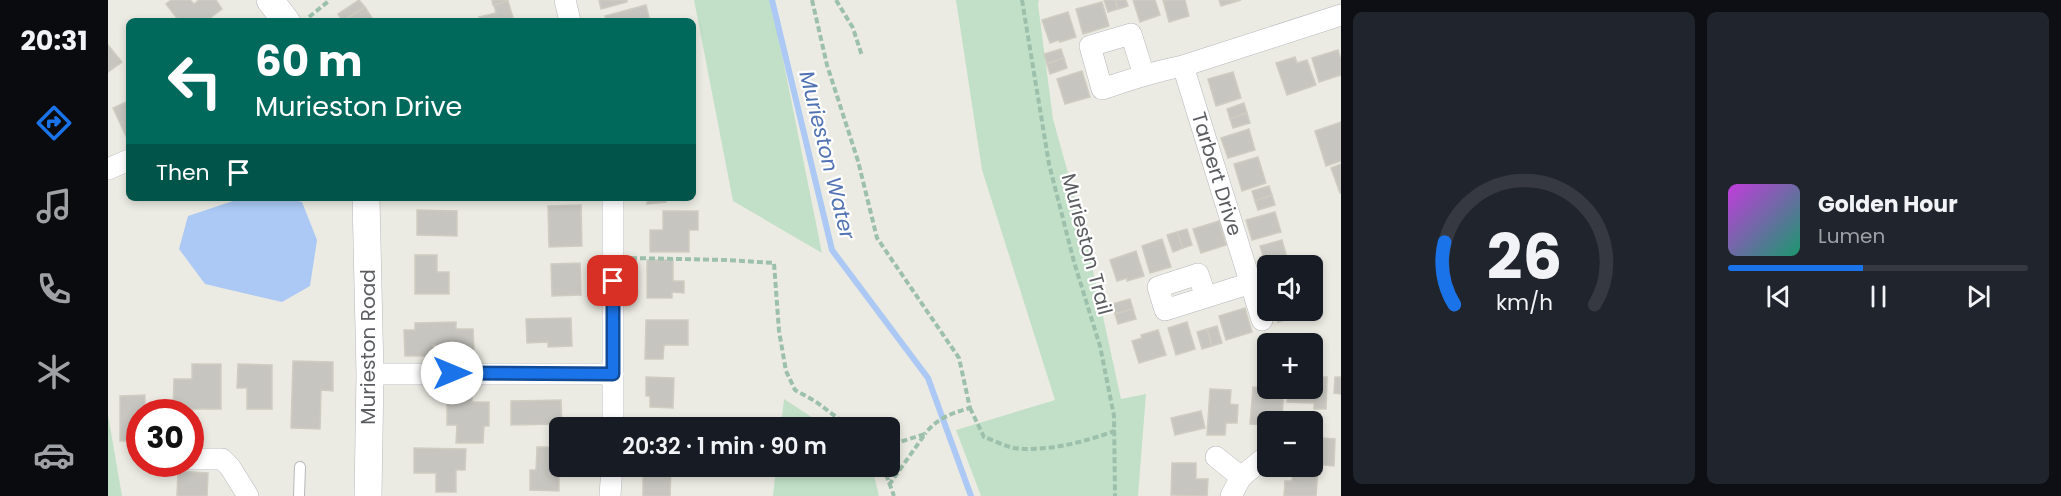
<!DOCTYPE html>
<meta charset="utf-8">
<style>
:root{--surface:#171b24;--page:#20242c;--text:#f1f3f6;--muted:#9ea1a6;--line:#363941;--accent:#1a73e8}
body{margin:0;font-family:Poppins,sans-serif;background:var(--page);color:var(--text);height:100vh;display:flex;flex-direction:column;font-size:22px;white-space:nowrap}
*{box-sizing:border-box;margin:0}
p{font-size:20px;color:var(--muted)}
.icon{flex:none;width:33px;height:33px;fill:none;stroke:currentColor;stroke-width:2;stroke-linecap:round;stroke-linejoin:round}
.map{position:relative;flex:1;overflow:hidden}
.drawer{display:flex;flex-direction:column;gap:12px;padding:12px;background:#0d0f14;width:720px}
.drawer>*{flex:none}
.top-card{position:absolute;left:18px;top:18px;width:570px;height:183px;border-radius:9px;box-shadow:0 3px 9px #0003;background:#00695c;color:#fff;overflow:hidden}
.controls{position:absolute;left:1149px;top:255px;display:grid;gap:12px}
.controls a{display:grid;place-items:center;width:66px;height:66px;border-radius:9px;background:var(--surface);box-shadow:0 3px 9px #0003;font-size:30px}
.speed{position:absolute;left:18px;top:399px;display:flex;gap:12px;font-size:30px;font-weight:700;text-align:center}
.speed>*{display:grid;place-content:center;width:78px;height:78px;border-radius:50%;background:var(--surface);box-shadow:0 3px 9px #0003;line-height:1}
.speed .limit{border:9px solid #d22;background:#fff;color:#111}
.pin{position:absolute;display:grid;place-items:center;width:51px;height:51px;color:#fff;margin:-26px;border-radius:12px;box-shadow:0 3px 9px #0006}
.me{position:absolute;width:66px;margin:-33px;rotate:90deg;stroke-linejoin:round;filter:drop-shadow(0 0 4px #0008)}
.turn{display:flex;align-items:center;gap:21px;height:126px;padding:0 30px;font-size:27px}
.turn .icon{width:78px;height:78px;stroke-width:2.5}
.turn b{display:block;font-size:42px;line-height:51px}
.then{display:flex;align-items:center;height:57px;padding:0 30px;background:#0003;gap:12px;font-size:22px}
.drawer .card{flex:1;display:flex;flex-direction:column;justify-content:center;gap:9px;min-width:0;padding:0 21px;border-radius:9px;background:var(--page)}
.drawer .dial{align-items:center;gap:0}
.dial svg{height:156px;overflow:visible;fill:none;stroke:var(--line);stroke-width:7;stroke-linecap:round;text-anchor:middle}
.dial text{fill:var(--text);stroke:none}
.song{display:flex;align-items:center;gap:18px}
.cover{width:72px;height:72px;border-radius:9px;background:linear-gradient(135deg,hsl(290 70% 55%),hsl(160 70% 35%))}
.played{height:6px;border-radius:3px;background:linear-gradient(90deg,var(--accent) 45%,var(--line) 45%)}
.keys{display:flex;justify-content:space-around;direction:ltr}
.drawer .tiles{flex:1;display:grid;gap:12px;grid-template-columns:repeat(2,1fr)}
.trip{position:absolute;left:441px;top:417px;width:351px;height:60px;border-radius:9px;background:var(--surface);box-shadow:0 3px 9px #0003;font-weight:600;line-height:60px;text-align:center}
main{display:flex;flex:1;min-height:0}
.dock{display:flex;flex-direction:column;width:108px;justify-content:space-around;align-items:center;background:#090b0e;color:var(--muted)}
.dock .icon{width:42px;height:42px}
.dock .active{color:var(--accent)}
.dock b{font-size:27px;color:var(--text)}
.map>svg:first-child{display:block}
.green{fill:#c2e0c7}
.water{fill:#abc9f4}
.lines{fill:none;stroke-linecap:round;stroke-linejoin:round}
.stream{stroke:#abc9f4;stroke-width:6}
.building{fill:#c7c5bf;stroke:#cfcdc2;stroke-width:1.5}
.service-casing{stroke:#b5b7bb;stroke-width:12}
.minor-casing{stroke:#b5b7bb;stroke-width:22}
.tertiary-casing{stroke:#b5b7bb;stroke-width:28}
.path{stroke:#9cc0ac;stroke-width:4;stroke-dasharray:6 3;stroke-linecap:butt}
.service{stroke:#fff;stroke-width:10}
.minor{stroke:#fff;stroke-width:21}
.tertiary{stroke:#fff;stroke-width:27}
.route-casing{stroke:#114b97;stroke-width:15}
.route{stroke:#1a73e8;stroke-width:10}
.labels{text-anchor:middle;stroke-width:4.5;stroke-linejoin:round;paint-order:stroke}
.street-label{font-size:20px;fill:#5b5d61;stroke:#fff}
.water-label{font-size:21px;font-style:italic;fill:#5172b3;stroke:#fff}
</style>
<main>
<nav class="dock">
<b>20:31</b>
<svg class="icon active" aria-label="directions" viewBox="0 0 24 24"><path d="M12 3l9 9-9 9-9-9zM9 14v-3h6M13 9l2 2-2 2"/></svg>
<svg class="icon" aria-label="music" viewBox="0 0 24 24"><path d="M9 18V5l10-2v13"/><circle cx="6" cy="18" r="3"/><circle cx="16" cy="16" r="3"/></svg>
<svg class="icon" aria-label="phone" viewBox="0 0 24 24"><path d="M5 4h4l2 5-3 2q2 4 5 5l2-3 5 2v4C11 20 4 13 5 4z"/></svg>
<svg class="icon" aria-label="climate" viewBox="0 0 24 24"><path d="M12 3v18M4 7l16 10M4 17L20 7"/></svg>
<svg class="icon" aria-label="car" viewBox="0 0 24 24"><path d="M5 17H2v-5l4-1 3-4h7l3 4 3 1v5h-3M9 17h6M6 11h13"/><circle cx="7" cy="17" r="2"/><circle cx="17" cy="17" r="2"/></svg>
</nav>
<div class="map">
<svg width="1233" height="496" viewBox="0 0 1233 496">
<rect width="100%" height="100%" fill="#ecebe3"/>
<g class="green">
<polygon points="586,0 663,0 714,253 625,201"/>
<polygon points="848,0 931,0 930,4 945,119 977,234 1013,399 1038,394 1030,496 873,496 848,430 947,400 874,170"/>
<polygon points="676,399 719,427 673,427"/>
<polygon points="0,415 14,496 0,496"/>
<polygon points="668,467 764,467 771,496 665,496"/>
</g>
<polygon class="water" points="134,198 177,198 194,202 209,240 202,286 174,302 97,284 71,249 80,216"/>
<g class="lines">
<polyline class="stream" points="664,0 724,250 820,378 863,496"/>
</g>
<g class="building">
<polygon points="63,0 82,0 86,4 91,0 108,0 114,9 98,21 71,21 58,4"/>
<polygon points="251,0 257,7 234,21 230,14"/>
<polygon points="384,0 400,0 400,1 385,5"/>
<polygon points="491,0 519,0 519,2 493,9"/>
<polygon points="996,0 1007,0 1010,9 1000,12"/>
<polygon points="1007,0 1018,0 1020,6 1010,9"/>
<polygon points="1025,0 1047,0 1052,15 1032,22"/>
<polygon points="1055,0 1077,0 1081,16 1061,22"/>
<polygon points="1111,0 1133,0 1113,6"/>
<polygon points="400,1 406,21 372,21 371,17 388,13 386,5"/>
<polygon points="994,2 1001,26 975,34 968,9"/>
<polygon points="538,5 542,21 498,21 497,16"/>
<polygon points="257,7 266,21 236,21"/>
<polygon points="960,12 968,37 952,42 951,40 942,43 934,20"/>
<polygon points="0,45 14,62 0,72"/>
<polygon points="953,49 956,58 939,64 936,54"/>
<polygon points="1230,50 1233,60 1233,75 1211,82 1204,58"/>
<polygon points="1187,57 1189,63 1199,60 1208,85 1179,95 1168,63"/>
<polygon points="956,58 959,68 942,74 939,64"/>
<polygon points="974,71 982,97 957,104 949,79"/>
<polygon points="1125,72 1133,98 1108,106 1100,79"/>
<polygon points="21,101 21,135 18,136 5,108"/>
<polygon points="1136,103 1139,113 1122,119 1119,109"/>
<polygon points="1139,113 1142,123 1125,128 1122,119"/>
<polygon points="1233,122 1233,161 1218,166 1207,131"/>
<polygon points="1141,129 1147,150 1120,158 1113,138"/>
<polygon points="1150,157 1158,183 1134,191 1126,164"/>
<polygon points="1233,164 1233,193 1232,193 1223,168"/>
<polygon points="1161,186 1164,195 1147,201 1144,191"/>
<polygon points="1164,195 1167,205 1150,210 1147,201"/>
<polygon points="539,198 557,198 558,202 539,204"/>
<polygon points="473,205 474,246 441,247 440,206"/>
<polygon points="309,210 349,211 349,236 309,235"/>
<polygon points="555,211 590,211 590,230 581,230 581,252 542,252 542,230 555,230"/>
<polygon points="1167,212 1173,232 1144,240 1138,220"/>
<polygon points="1111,221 1118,245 1093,253 1085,229"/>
<polygon points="1079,229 1084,245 1075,248 1069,232"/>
<polygon points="1069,232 1075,248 1065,252 1059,235"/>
<polygon points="1054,239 1063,267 1042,273 1034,246"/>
<polygon points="1174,240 1181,265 1160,266 1160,272 1156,273 1152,257 1155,256 1152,246"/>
<polygon points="1028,251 1036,276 1019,281 1019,278 1009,281 1002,260"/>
<polygon points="307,255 329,255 329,272 341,272 341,294 307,294"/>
<polygon points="539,260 565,260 565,281 576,281 576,293 564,292 564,298 539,298"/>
<polygon points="472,263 473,295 444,296 443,264"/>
<polygon points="1022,299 1025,309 1007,314 1004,304"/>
<polygon points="1137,308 1144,332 1118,340 1111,316"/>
<polygon points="1025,309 1028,319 1010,324 1007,314"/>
<polygon points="1166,310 1197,310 1197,314 1170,322"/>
<polygon points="463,318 464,346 440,347 440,342 419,343 418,319"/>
<polygon points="538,320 580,320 580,345 556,345 555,359 537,359"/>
<polygon points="348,322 348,329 365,329 366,349 348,349 348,345 325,345 325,356 297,356 296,330 307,330 307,323"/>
<polygon points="1079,322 1087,349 1068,355 1060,328"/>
<polygon points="1109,326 1114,343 1104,346 1099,329"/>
<polygon points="1099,329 1104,346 1094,349 1089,332"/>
<polygon points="1050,330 1058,355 1031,363 1024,341 1034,338 1033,335"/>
<polygon points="185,361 225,362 225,391 213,390 212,429 183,428"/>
<polygon points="84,364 113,364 113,409 65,409 66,379 84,379"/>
<polygon points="130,364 164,365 164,409 139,409 139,388 129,388"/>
<polygon points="538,377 566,378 565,408 542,407 542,396 538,396"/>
<polygon points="1204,377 1219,377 1218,409 1206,409 1206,403 1179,402 1179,388 1204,388"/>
<polygon points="1227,377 1233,377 1233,394 1226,393"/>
<polygon points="1145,387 1176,389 1174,416 1163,415 1162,422 1160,422 1160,425 1142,424"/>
<polygon points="1102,389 1123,390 1122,404 1130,405 1129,423 1118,423 1117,435 1099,435"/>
<polygon points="37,395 37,412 32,412 32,441 12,441 12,396"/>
<polygon points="352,397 364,397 364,402 381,402 381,426 376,426 375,443 348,443 349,425 339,425 339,400 352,401"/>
<polygon points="453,400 454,424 403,425 403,401"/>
<polygon points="1093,411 1097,428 1067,435 1063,418"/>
<polygon points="542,425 566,426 566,428 542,428"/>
<polygon points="1204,437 1227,439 1226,466 1204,464"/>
<polygon points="429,447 452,447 452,466 470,466 470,472 451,472 451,491 422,490 422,470 428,470"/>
<polygon points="306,448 358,449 357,470 348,470 348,492 328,492 328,473 306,473"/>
<polygon points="1064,463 1088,463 1088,479 1100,479 1099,496 1063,495"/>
<polygon points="535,466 563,466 562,496 535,496"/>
<polygon points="1185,467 1210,468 1208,496 1176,496 1177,481 1184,481"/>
<polygon points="70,471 100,473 99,496 69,496"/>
</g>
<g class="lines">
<g class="service-casing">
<polyline id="service" points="191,496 192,467"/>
</g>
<g class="minor-casing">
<g id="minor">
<polyline points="457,0 462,21"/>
<polyline points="1075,66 1154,320"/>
<path d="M1036,75L1023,34L982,46L994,89C1021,80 1047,71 1075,66L1233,15"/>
<polyline points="0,169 21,160"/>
<polyline points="1098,297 1090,274 1050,287 1057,310 1143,283"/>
<polyline points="262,374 505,374 505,198"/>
<polyline points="505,428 505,374"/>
<polyline points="1108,457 1133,477"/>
<polyline points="82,459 114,459 122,467 140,496"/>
<polyline points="502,496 504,466"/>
<polyline points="1123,496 1133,477 1160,455"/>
</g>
</g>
<g class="tertiary-casing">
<g id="tertiary">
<polyline points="162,0 178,21"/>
<polyline points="258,198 262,374 260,496"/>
</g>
</g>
<g class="path">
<path d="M704,0L719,65L750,161L769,238L851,358L862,408C843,413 828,419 817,434"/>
<polyline points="728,0 745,28 754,56"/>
<polyline points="914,0 941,164 966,262 992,346 1006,416 1007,496"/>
<polyline points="201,17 222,0"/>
<polyline points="523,258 619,260 666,263 671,331 678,371 687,390 707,401 743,428"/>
<path d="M862,408L876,437C885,440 896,446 906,448C940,452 975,442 1007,431"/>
<polyline points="775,466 786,496"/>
<polyline points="781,485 817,434 782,445"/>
</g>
<use href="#service" class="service"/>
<use href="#minor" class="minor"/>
<use href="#tertiary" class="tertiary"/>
</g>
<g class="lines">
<g class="route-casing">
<polyline id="route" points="344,373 505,374 505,281"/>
</g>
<use href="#route" class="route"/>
</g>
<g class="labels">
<g class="street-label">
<text transform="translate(1109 174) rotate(73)" y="7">Tarbert Drive</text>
<text transform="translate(979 244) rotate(75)" y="7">Murieston Trail</text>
<text transform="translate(260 347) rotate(-90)" y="7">Murieston Road</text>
</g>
<g class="water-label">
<text transform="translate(719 155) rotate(76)" y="7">Murieston Water</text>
</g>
</g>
</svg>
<div class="controls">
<a><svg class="icon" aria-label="sound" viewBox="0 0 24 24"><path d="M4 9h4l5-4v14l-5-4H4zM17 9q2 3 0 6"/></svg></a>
<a>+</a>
<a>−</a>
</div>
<div class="speed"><div class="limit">30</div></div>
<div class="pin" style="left:505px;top:281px;background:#d93025"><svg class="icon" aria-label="arrive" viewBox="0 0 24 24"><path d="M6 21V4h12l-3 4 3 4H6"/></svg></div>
<svg class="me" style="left:344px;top:373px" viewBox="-20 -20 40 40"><circle r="19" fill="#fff"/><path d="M0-13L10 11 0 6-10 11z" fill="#1a73e8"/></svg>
<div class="trip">20:32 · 1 min · 90 m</div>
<div class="top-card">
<div class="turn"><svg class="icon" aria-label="left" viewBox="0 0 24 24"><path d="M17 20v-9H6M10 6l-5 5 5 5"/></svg><div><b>60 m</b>Murieston Drive</div></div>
<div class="then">Then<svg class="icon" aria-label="arrive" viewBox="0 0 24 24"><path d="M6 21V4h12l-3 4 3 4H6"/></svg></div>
</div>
</div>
<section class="drawer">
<div class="tiles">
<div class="card dial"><svg viewBox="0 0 100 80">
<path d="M14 69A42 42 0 1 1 86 69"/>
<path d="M14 69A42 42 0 0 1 9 37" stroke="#1a73e8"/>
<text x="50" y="56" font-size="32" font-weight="700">26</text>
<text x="50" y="72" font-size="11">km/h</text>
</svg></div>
<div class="card">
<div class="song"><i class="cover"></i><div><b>Golden Hour</b><p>Lumen</p></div></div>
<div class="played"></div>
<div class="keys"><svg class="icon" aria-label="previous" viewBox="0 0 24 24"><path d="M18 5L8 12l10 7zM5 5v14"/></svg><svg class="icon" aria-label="pause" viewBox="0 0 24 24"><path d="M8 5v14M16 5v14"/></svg><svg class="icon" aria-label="next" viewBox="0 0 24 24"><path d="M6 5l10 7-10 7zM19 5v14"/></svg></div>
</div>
</div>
</section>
</main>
